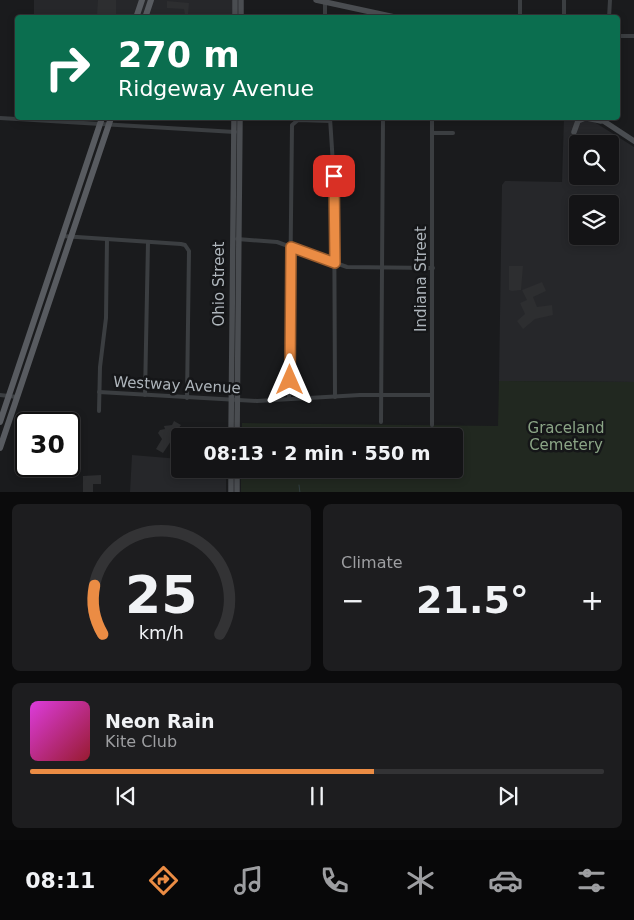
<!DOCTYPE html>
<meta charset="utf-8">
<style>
:root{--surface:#141416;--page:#1d1d1f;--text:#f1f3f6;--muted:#9d9ea1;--line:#333335;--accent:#eb8c44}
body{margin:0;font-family:"DejaVu Sans",sans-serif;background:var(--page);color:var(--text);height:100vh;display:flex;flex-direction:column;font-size:19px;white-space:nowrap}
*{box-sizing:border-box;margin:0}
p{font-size:16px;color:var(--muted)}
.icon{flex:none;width:28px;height:28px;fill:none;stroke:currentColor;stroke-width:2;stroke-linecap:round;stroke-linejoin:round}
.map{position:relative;height:492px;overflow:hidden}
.side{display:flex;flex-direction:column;gap:12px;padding:12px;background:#0b0b0c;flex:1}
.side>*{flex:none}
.top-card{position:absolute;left:15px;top:15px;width:605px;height:105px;border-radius:5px;box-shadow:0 2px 8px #0003,0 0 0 1px var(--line);background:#0b6e4f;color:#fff;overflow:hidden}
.fabs{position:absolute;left:569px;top:135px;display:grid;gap:10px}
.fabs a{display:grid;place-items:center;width:50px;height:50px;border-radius:5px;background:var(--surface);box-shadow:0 2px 8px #0003,0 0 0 1px var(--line);font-size:25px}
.speed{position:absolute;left:15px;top:412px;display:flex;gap:10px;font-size:25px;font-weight:700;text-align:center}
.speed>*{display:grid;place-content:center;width:65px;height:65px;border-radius:50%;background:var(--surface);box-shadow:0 2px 8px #0003,0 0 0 1px var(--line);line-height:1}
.speed .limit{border:2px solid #111;border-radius:8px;background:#fff;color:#111}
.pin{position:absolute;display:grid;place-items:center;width:42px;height:42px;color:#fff;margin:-21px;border-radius:10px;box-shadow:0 2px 8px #0006}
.me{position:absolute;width:55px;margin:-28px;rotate:0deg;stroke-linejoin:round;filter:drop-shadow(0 0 4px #0008)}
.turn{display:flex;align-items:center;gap:18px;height:105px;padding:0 20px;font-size:22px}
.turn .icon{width:65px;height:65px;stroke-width:2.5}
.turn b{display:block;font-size:35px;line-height:42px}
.big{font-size:38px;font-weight:700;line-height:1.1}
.side .widget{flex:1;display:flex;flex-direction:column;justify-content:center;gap:8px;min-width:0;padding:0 18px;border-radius:8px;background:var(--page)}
.side .dial{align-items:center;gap:0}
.dial svg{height:130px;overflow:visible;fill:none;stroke:var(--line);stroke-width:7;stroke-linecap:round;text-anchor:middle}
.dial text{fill:var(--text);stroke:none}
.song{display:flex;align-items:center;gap:15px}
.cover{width:60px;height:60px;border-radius:8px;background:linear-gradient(135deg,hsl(300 70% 55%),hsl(350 70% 35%))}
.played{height:5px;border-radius:2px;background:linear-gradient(90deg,var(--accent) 60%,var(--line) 60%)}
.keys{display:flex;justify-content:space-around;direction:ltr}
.heat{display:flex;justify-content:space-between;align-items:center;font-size:28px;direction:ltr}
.side .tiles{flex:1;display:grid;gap:12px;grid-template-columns:1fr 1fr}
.widget:last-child{grid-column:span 2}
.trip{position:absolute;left:171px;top:428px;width:292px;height:50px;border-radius:5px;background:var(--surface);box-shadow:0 2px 8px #0003,0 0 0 1px var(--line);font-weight:700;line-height:50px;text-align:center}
.dock{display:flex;height:80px;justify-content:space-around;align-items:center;background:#080809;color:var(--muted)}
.dock .icon{width:35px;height:35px}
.dock .on{color:var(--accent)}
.dock b{font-size:22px;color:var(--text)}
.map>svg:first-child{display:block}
.built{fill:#26272a;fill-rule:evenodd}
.green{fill:#212820}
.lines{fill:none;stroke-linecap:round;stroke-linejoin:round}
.stream{stroke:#313d40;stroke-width:1}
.building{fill:#2d2e30}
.street{stroke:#3b3e41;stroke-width:4}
.secondary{stroke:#4a4d51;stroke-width:5.5}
.primary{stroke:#585b60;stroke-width:6}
.route-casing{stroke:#995b2c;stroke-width:12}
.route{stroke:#eb8c44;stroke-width:9}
.labels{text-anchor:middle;stroke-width:5;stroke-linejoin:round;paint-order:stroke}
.street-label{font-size:15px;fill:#aeb5bb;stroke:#151618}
.park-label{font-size:15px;fill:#8ba586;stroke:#151618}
</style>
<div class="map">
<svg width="634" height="493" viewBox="0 0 634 493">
<rect width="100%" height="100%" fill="#1a1b1d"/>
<g class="built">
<polygon points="34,0 237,0 237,17 34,18"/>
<path d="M564,118H588L634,147V382L499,381L502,185L505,181L562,182ZM578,144H610V176H578ZM578,204H610V236H578Z"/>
<polygon points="132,455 180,459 180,469 226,469 226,492 130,492"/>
</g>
<polygon class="green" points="499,381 634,382 634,492 241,493 241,469 455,469 455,436 242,436 242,423 498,426"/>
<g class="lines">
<polyline class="stream" points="299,485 300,493"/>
</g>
<g class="building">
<polygon points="98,0 116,0 116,16 97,15"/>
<polygon points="167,1 189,3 188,15 185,15 184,9 167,8"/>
<polygon points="509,266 523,266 521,290 512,291 509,290"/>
<polygon points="542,282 546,291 533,297 537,307 552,305 553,315 535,319 523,329 517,321 525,314 520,303 527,300 522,290"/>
<polygon points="174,421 181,425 178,429 180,436 173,438 163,453 156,449 162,439 158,433 160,430 165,429 164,426 172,425"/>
<polygon points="101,475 101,484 93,484 93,493 83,493 83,476"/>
</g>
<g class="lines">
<g class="street">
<polyline points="325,18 325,2"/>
<polyline points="520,18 520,0"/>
<polyline points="564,18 564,0"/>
<polyline points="609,18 610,0"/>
<polyline points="618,36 634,36"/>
<polyline points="0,118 235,132"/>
<polyline points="330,118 334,180 335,397"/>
<polyline points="432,133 453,133"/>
<polyline points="62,236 181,244 185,245 189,251 187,398"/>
<polyline points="237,239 277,242 347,267 433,268"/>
<polyline points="99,392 257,401 360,395 432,395"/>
<polyline points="0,395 17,397"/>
<polyline points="145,395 148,242"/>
<polyline points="289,399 292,125 298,120 330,121"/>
<polyline points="99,411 100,367 106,318 107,239"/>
<polyline points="381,422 383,118"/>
<polyline points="432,425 432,118"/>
</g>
<g class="secondary">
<polyline points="316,0 399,18"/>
<polyline points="235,18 235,0"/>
<polyline points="241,18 241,0"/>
<polyline points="587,118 601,121"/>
<polyline points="599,118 634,141"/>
<polyline points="574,132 578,121 585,118"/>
<polyline points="231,436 234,118"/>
<polyline points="237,436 240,118"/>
<polyline points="231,493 231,469"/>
<polyline points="237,493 237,469"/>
</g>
<g class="primary">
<polyline points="136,18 142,0"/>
<polyline points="145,18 151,0"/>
<polyline points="0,422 102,118"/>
<polyline points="0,448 111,118"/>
</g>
</g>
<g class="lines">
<g class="route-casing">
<polyline id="route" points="290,380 291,247 335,263 334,176"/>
</g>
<use href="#route" class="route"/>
</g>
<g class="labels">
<g class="street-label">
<text transform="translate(421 279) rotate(-90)" y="5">Indiana Street</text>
<text transform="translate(219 284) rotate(-90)" y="5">Ohio Street</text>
<text transform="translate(177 385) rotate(3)" y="5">Westway Avenue</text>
</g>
<g class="park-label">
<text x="566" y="433">Graceland<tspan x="566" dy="17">Cemetery</tspan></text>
</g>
</g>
</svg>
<div class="fabs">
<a><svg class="icon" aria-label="search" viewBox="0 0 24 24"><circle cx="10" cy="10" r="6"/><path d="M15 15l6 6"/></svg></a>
<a><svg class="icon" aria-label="layers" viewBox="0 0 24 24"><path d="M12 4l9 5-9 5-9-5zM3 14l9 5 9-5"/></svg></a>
</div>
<div class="speed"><div class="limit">30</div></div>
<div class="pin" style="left:334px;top:176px;background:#d93025"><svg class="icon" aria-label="arrive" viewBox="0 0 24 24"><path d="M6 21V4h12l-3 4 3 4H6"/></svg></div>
<svg class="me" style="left:290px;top:380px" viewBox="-20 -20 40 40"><path d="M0-17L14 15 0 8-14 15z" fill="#eb8c44" stroke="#fff" stroke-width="4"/></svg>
<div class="trip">08:13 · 2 min · 550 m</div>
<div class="top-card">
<div class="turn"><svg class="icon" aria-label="right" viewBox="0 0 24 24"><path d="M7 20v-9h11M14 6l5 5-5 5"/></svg><div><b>270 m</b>Ridgeway Avenue</div></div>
</div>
</div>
<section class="side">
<div class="tiles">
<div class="widget dial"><svg viewBox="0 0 100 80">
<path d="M14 69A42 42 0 1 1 86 69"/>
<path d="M14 69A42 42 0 0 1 9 39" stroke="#eb8c44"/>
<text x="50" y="56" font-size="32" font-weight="700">25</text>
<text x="50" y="72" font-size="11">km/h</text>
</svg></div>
<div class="widget"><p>Climate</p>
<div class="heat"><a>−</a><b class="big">21.5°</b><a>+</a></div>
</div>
<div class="widget">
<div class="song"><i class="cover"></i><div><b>Neon Rain</b><p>Kite Club</p></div></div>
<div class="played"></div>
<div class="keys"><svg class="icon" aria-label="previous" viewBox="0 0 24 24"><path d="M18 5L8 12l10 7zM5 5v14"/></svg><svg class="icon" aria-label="pause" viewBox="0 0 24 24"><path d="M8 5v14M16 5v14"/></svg><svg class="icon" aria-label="next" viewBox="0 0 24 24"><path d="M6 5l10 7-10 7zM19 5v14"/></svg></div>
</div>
</div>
</section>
<nav class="dock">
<b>08:11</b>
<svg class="icon on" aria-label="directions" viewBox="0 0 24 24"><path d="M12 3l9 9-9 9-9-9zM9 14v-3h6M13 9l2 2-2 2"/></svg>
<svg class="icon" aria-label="music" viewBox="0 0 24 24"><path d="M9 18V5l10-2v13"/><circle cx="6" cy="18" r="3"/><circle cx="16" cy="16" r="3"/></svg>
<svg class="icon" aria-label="phone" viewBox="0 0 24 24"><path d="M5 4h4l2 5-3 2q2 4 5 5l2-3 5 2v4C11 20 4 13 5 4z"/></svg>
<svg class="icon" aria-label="climate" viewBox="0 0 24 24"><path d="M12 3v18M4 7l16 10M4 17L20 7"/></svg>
<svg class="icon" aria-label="car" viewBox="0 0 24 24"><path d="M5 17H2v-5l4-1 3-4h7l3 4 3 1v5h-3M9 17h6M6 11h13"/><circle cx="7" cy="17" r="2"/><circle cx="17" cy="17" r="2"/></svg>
<svg class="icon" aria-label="filters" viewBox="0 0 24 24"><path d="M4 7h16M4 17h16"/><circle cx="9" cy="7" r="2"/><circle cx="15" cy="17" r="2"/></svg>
</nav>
